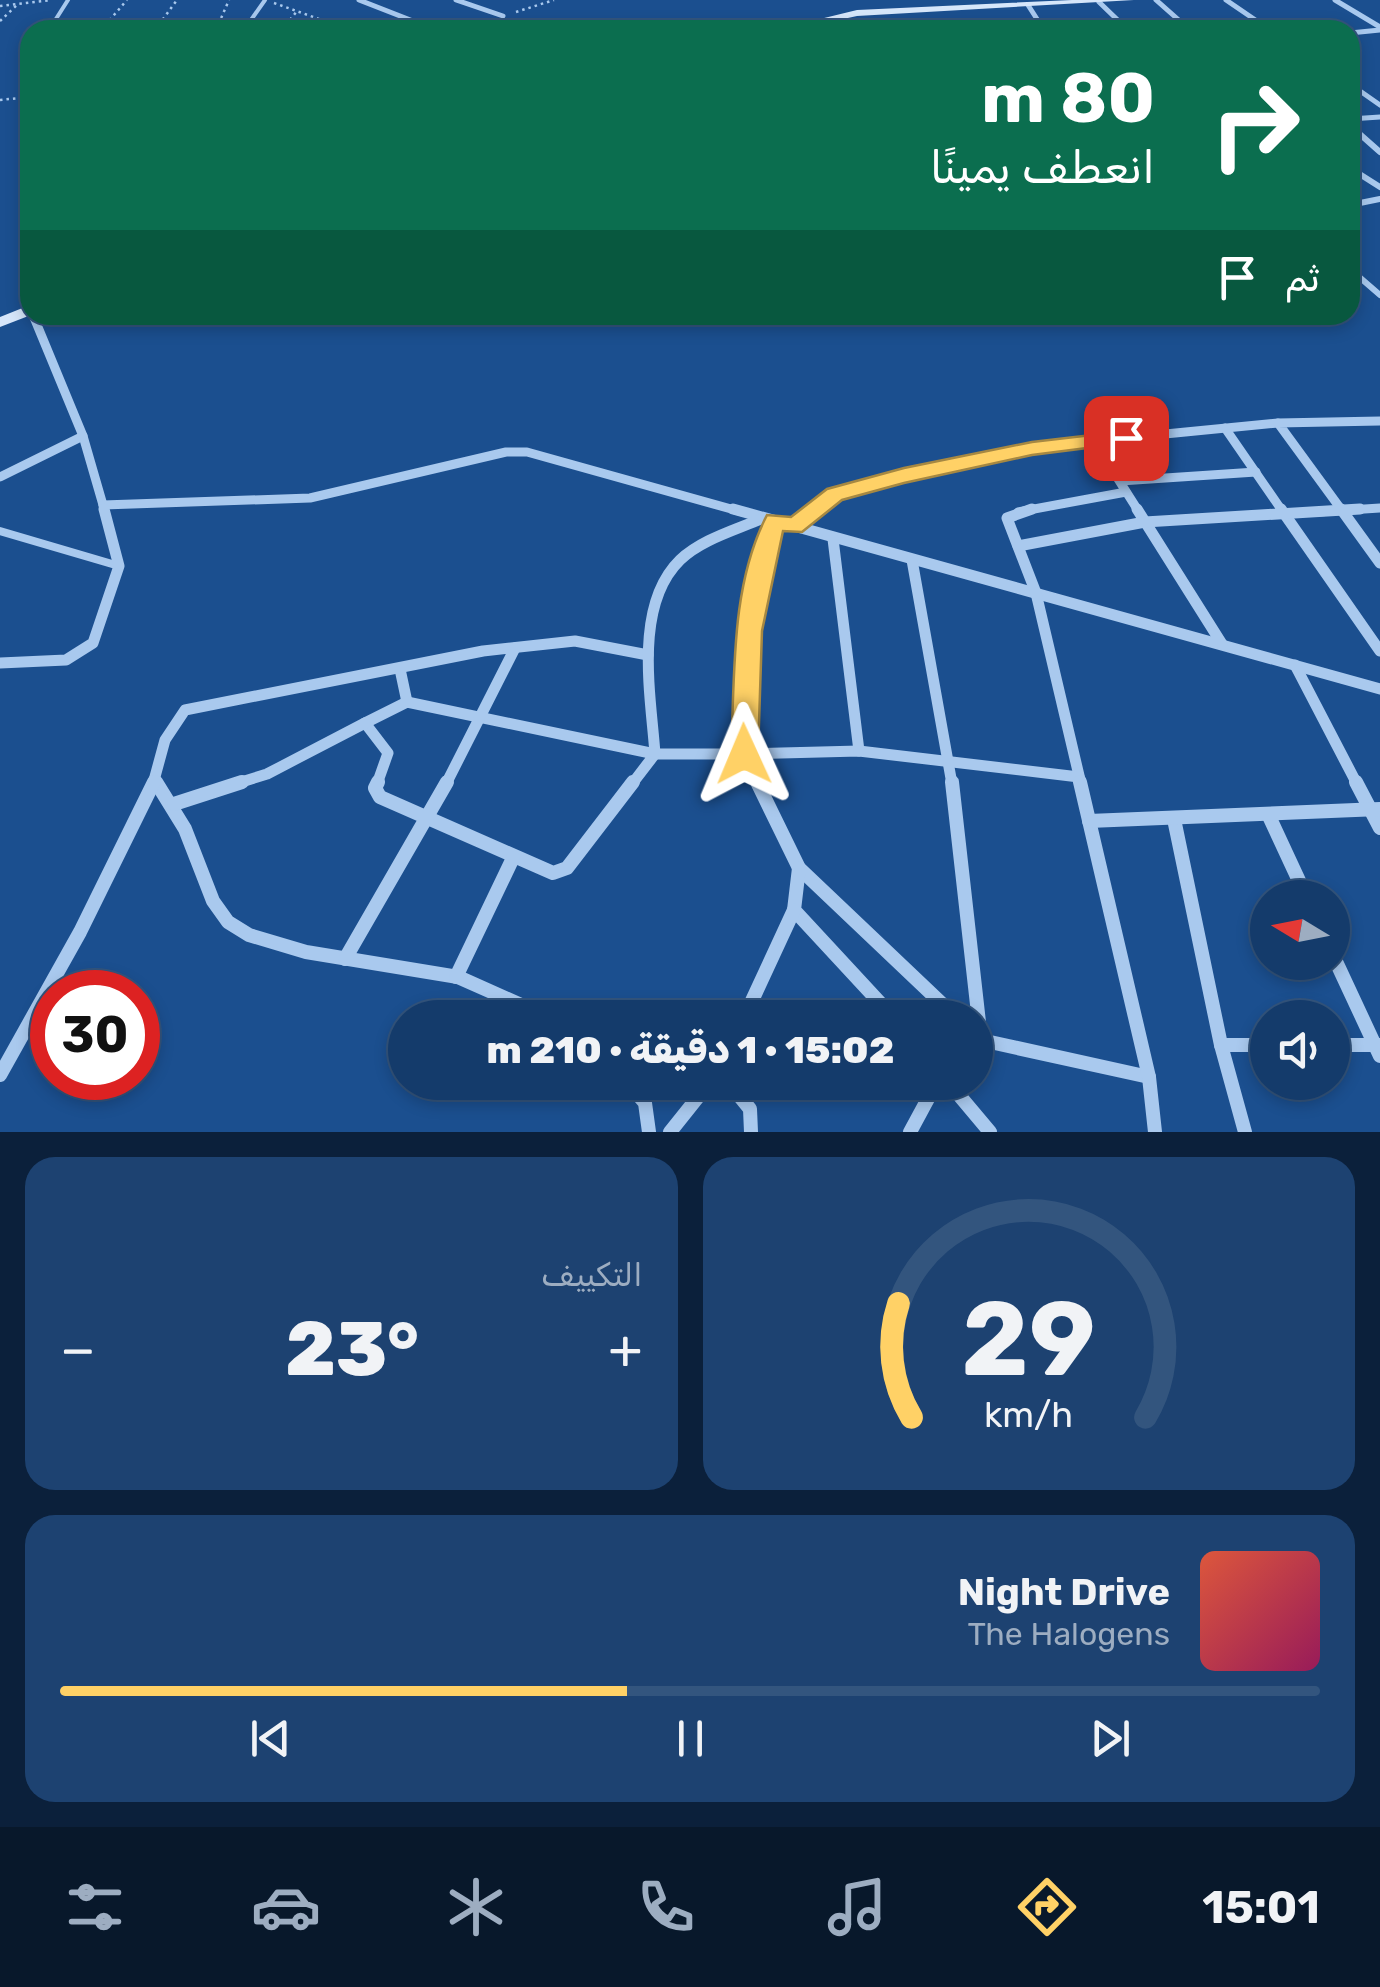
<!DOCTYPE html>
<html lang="ar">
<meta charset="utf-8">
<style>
:root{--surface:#143b6b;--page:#1d4271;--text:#f1f3f6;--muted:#9dadc1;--line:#33557e;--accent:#ffd166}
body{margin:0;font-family:Rubik,Cairo,sans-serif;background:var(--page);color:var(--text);direction:rtl;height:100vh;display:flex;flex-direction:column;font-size:38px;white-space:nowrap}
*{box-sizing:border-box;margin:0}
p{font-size:32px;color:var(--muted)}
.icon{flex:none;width:55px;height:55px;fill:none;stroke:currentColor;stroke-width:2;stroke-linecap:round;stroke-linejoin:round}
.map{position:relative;height:1132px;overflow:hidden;direction:ltr}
.side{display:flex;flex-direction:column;gap:25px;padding:25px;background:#0b203b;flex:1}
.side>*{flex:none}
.top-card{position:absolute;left:20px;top:20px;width:1340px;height:305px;border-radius:30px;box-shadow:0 5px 15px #0003,0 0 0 2px var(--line);direction:rtl;background:#0b6e4f;color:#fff;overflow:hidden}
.needle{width:65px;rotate:280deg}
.fabs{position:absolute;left:1250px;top:880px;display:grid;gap:20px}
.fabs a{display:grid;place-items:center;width:100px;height:100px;border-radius:50%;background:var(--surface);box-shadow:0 5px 15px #0003,0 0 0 2px var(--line);font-size:50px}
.speed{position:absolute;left:30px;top:970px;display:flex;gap:20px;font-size:50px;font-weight:700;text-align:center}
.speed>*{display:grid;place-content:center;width:130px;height:130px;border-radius:50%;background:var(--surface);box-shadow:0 5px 15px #0003,0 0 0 2px var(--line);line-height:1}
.speed .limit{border:15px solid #d22;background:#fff;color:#111}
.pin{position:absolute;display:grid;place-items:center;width:85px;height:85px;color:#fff;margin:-42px;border-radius:20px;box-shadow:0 5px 15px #0006}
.me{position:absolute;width:110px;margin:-55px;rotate:359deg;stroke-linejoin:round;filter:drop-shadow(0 0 8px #0008)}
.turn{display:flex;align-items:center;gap:35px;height:210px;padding:0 40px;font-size:45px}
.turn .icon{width:130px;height:130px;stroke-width:2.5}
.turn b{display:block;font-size:70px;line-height:85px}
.then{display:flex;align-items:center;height:95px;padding:0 40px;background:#0003;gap:20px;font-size:38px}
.big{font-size:75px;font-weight:800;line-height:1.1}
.side .widget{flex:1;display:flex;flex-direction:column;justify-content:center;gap:15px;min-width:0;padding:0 35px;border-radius:30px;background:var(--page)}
.side .dial{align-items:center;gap:0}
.dial svg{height:260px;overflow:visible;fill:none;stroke:var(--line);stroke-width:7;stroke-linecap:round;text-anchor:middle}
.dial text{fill:var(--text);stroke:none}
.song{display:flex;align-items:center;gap:30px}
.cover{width:120px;height:120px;border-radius:15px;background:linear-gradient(135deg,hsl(10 70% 55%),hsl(330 70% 35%))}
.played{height:10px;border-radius:5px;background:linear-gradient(90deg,var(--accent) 45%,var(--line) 45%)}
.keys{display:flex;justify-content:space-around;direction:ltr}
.heat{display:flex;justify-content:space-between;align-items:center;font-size:55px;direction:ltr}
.side .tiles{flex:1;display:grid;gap:25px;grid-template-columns:1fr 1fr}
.widget:last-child{grid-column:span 2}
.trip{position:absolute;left:388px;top:1000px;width:605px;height:100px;border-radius:50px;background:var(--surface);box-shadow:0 5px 15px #0003,0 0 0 2px var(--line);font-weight:800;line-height:100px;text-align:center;direction:rtl}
.menu{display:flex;height:160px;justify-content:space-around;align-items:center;background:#08182b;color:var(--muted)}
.menu .icon{width:70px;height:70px}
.menu .on{color:var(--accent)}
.menu b{font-size:45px;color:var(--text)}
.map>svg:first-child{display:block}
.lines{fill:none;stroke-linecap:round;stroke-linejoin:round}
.path{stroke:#a9c9ee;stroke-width:2.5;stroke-dasharray:2.5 4;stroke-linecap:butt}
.lane-far1{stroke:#a9c9ee;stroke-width:4}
.lane{stroke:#a9c9ee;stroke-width:8}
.street-far4{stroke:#a9c9ee;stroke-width:5}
.street-far3{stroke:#a9c9ee;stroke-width:6}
.street-far2{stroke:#a9c9ee;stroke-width:9}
.street-far1{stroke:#a9c9ee;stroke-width:11}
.street{stroke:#a9c9ee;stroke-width:14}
.secondary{fill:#d6e6fa;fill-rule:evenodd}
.route{fill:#ffd166;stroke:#a68842;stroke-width:2.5}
</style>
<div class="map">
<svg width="1380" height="1132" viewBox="0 0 1380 1132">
<rect width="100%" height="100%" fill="#1b4f8f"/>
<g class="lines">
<g class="path">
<polyline points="274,3 350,30"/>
<polyline points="0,6 51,0"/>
<polyline points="516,12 554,0"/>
<polyline points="0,21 18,4"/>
<polyline points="101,30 127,0"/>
<polyline points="155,30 177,0"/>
<polyline points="216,30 229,0"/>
<polyline points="282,30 297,11"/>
<polyline points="455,30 478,24"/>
<polyline points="0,100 30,97"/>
</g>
<g class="lane-far1">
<polyline points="49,30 68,0"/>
<polyline points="244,30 265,0"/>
</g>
<polyline class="lane" points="0,531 119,566"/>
<g class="street-far4">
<polyline points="359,0 436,30"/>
<polyline points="456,0 503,16"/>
<polyline points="1156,0 1190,30"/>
<polyline points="1226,0 1270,30"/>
<polyline points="1335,0 1380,27"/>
<polyline points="1099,2 1128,30"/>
<polyline points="1028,5 1044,30"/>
<polyline points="1200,30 1226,30"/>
<polyline points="1350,33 1380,30"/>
<polyline points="1350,84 1380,105"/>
<polyline points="1350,119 1380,117"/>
<polyline points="1350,126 1357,132"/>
</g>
<g class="street-far3">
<polyline points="1354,129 1380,152"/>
<polyline points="1350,168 1380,187"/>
<polyline points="1350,205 1380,199"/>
<polyline points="1350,269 1380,295"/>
</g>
<g class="street-far2">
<polyline points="33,315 83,436 103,505 310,498 506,452 527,452 742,512"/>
<polyline points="1225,428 1283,512"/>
<polyline points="0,477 83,436"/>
<polyline points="1120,481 1256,472"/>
<polyline points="103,505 105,512"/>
<polyline points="812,512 835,494 1032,449 1094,441"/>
<polyline points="1018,512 1126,492"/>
<polyline points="1139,512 1094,441 1278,423"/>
<polyline points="1318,512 1380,508"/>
<polyline points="1343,512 1278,423 1380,421"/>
</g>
<g class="street-far1">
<polyline points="733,509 1380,689"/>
<polyline points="1032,509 1007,518 1036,593 1081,784"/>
<polyline points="1137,509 1222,644"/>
<polyline points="1281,509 1380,651"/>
<polyline points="1341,509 1380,563"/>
<polyline points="775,521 749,636 744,754 859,751 1079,777"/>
<polyline points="794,526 816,509"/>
<polyline points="833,539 859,751"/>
<polyline points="1018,546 1145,522 1360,509"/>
<polyline points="912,560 952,784"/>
<polyline points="0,663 66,660 93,643 119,566 104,509"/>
<polyline points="1295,665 1357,784"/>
<polyline points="400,669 407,702"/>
<polyline points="365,723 388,753 377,784"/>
<polyline points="365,723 407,702 655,754 632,784"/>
<polyline points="155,780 158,784"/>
<polyline points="153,784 165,740 185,710 483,651 575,641 648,655"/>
<polyline points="235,784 267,774 365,723"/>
<polyline points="446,784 515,648"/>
<path d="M759,784L744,754H655C651,696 633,606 680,560C702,539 736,530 763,518"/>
</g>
<g class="street">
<polyline points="156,782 185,829 213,901 228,922 249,935 306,952 458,977 550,1018"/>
<polyline points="378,782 375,788 380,797 553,873 567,868 633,782"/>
<polyline points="757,782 799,868 957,1018"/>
<polyline points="952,782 981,1040 1149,1077"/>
<polyline points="1080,782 1149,1077 1155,1132"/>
<polyline points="1356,782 1380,828"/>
<polyline points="174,804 242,782"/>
<polyline points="1268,814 1307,898"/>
<polyline points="1174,819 1221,1045 1245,1132"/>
<polyline points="1089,821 1380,809"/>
<polyline points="799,868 794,910 894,1018"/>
<polyline points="1332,953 1380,1056"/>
<polyline points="345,959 447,782"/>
<polyline points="456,977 513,858"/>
<polyline points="744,1018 794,910"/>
<polyline points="1221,1045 1268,1045"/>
<polyline points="1332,1045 1380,1045"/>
<polyline points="0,1075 80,932 154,782"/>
<polyline points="627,1082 645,1103 649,1132"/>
<polyline points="728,1082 750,1109 751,1132"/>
<polyline points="948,1082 990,1132"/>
<polyline points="670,1132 710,1082"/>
<polyline points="910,1132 937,1082"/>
</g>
<g class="secondary">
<polygon points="1072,0 1134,0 857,16 793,30 775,30 857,10"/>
<polygon points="30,305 31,315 0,327 0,317"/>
</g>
</g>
<path class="route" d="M1126,431L1136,438L1134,442L1032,455L904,483L842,500L802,532L783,531L762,631L758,754L754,763L744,766L735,763L731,754C735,677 730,586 767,515L791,517L827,489L904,468L1032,442Z"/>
</svg>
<div class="fabs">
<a><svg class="needle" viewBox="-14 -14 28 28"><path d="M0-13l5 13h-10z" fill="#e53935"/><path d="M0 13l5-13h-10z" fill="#9dadc1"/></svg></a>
<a><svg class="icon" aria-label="sound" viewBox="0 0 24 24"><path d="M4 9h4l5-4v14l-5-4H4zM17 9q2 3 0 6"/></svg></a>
</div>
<div class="speed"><div class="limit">30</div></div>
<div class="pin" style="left:1126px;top:438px;background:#d93025"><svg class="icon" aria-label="arrive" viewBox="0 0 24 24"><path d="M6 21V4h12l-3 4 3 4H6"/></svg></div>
<svg class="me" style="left:744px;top:754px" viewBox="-20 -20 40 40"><path d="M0-17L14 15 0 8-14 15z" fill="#ffd166" stroke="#fff" stroke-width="4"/></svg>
<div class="trip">15:02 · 1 دقيقة · 210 m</div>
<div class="top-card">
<div class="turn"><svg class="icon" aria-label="right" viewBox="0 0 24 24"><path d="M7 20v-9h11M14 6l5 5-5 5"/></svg><div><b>80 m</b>انعطف يمينًا</div></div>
<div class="then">ثم<svg class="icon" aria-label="arrive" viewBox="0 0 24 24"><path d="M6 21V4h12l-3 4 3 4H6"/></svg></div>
</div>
</div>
<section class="side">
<div class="tiles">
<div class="widget dial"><svg viewBox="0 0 100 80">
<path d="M14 69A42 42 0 1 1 86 69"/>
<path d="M14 69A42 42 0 0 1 10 34" stroke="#ffd166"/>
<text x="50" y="56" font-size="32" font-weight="700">29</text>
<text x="50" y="72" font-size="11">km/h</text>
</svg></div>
<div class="widget"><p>التكييف</p>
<div class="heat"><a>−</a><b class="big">23°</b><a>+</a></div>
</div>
<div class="widget">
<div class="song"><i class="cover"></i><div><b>Night Drive</b><p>The Halogens</p></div></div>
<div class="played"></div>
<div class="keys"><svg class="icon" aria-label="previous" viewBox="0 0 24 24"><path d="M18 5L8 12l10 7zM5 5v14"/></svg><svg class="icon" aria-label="pause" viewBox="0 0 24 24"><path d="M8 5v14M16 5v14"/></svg><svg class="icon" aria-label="next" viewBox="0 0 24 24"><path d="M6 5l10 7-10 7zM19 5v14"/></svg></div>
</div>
</div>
</section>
<nav class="menu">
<b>15:01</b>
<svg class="icon on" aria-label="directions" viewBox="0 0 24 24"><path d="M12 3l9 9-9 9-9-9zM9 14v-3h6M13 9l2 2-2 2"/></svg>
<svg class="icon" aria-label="music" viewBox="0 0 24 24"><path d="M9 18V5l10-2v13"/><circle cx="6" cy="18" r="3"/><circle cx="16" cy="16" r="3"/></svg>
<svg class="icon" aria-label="phone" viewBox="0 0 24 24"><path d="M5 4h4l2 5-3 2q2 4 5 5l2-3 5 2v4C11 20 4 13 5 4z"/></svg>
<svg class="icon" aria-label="climate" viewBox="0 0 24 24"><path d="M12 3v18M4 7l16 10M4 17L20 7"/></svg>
<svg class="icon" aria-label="car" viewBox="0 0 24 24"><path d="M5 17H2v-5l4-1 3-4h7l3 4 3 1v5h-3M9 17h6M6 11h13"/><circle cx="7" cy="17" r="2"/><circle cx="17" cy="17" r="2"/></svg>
<svg class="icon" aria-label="filters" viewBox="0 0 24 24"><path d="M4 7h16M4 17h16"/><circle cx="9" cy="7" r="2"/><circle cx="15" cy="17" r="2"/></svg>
</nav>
